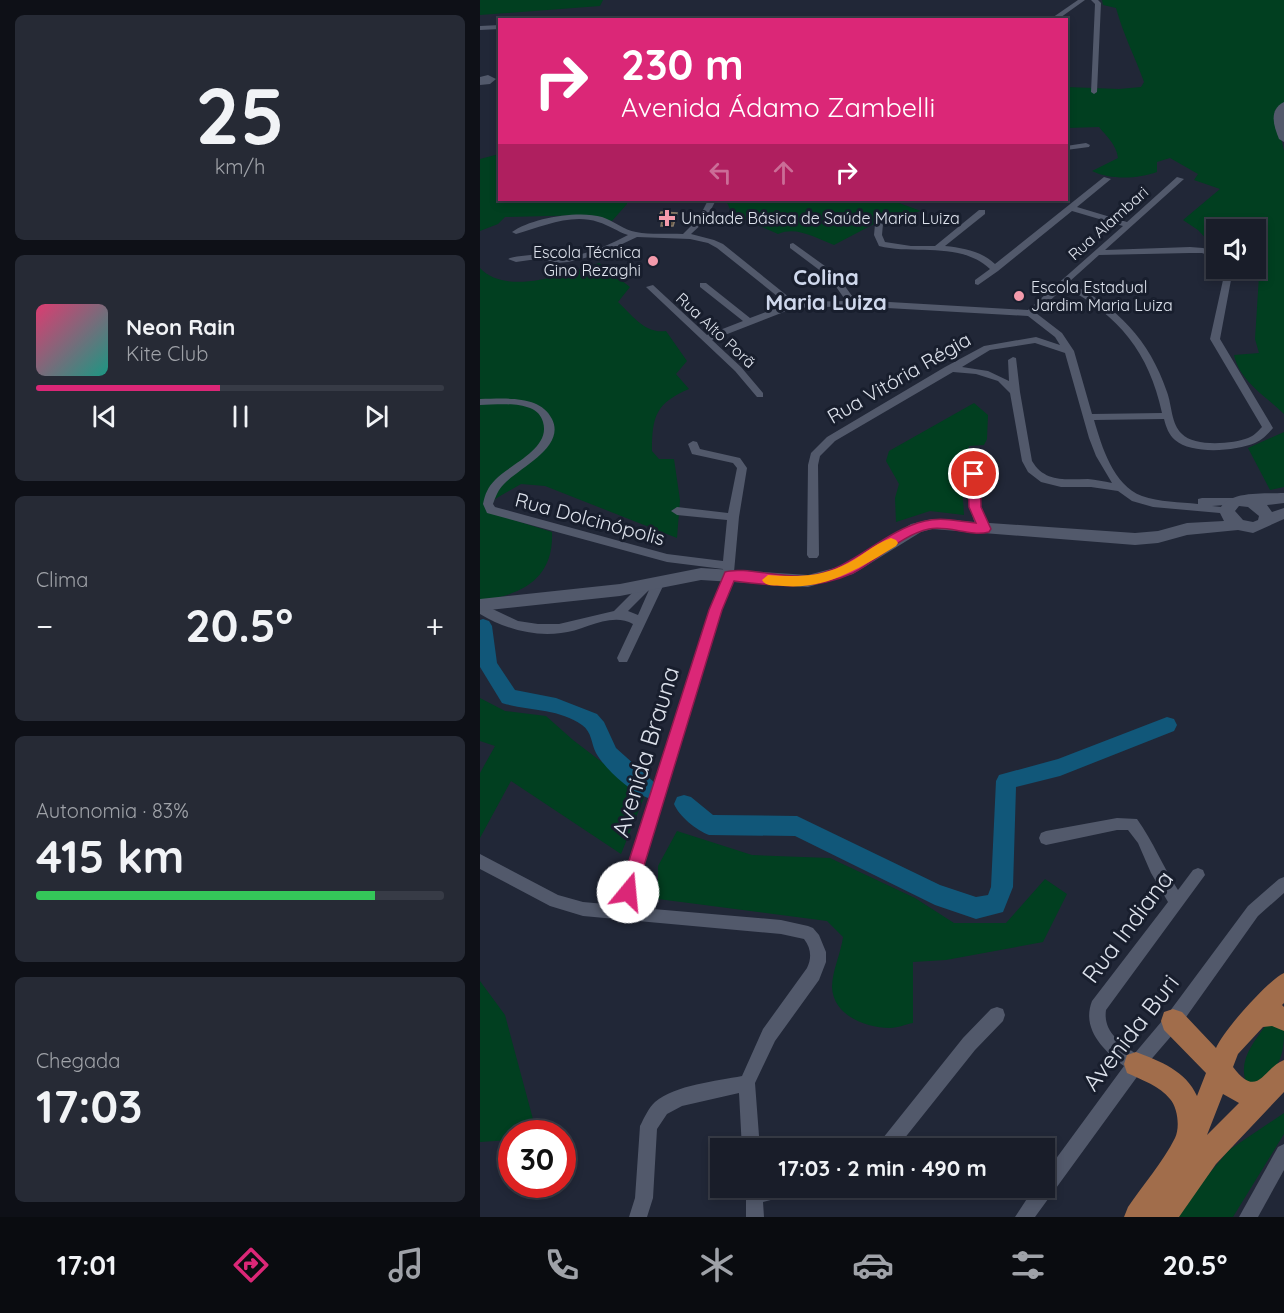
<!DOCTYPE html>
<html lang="pt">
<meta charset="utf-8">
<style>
:root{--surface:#191d29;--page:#262a35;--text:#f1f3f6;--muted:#9fa2a8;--line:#373b46;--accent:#db2777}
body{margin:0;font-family:Quicksand,sans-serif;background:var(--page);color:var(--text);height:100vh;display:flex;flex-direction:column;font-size:22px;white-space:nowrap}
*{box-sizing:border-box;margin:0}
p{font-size:20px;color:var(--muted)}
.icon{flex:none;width:33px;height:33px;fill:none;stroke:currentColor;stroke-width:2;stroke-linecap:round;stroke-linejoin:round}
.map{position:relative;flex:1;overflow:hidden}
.panel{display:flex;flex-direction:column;gap:15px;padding:15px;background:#0e1017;width:480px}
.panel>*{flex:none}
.top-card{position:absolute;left:18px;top:18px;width:570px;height:183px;border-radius:0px;box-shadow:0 3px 9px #0003,0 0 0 2px var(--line);background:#db2777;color:#fff;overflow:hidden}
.buttons{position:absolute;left:726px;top:219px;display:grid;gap:12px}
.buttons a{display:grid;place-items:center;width:60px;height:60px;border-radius:0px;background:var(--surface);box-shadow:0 3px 9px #0003,0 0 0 2px var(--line);font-size:30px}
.speed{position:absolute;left:18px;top:1120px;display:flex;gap:12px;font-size:30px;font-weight:700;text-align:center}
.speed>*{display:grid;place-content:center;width:78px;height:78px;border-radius:50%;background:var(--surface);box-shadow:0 3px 9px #0003,0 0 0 2px var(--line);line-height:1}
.speed .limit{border:9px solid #d22;background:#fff;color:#111}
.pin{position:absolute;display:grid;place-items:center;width:51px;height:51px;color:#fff;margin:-26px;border:3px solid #fff;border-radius:50%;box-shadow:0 2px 6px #0007}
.me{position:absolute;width:66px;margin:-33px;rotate:17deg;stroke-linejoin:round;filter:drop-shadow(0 0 4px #0008)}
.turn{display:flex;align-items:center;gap:21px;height:126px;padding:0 24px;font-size:27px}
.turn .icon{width:78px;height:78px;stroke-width:2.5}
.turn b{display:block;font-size:42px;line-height:51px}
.lanes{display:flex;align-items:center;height:57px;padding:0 24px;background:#0003;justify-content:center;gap:30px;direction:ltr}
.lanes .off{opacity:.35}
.big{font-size:45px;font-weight:700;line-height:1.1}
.panel .tile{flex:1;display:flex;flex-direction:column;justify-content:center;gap:9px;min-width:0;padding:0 21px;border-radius:9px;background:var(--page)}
.panel .dial{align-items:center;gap:0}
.dial b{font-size:78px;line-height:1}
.song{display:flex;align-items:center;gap:18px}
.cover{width:72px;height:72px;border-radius:9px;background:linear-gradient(135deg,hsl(340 70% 55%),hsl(170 70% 35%))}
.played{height:6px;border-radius:3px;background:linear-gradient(90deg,var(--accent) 45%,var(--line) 45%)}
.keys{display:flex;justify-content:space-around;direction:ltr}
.heat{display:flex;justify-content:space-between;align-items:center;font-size:33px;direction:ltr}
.charge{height:9px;border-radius:4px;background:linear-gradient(90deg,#34c759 83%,var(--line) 0)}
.trip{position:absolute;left:230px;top:1138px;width:345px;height:60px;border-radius:0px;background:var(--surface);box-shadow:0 3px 9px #0003,0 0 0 2px var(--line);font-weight:700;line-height:60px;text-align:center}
.tabs{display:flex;height:96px;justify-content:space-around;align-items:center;background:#0a0c10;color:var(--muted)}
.tabs .icon{width:42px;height:42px}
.tabs .selected{color:var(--accent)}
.tabs b{font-size:27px;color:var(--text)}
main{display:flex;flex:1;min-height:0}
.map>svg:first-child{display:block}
.green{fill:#013f20}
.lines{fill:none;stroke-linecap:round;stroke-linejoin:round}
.river{fill:#115779;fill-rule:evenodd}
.building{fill:#625646;stroke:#877a69;stroke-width:1.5}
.street{fill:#52596b;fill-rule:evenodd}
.secondary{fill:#52596b;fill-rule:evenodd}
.primary{fill:#a16d4b;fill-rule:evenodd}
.route{fill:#db2777;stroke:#8e194d;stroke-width:1.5}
.slow{fill:#f59e0b}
.poi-dot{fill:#f39aab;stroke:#181e2d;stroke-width:2}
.labels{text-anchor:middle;stroke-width:6;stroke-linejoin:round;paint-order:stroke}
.far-poi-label{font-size:16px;fill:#dde2ec;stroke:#181e2d;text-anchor:start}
.far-street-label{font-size:16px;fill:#dde2ec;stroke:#181e2d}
.street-label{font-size:20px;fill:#dde2ec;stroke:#181e2d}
.far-district-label{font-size:22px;font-weight:bold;fill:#cfd8ec;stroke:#181e2d}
.near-street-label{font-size:24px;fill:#dde2ec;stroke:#181e2d}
</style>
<main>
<section class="panel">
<div class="tile dial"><b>25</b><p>km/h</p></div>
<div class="tile">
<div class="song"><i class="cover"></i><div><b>Neon Rain</b><p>Kite Club</p></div></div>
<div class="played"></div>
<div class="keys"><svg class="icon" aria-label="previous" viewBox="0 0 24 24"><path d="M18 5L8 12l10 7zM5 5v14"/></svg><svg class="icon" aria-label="pause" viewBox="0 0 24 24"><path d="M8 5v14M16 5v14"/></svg><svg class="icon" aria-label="next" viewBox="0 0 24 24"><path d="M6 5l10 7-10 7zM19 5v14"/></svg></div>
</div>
<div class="tile"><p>Clima</p>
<div class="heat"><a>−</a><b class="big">20.5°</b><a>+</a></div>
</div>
<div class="tile"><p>Autonomia · 83%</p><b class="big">415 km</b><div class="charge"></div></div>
<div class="tile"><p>Chegada</p><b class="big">17:03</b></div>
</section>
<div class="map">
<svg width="804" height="1217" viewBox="0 0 804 1217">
<rect width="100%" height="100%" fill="#212737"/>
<g class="green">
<polygon points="0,0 123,0 120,6 0,15"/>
<path d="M622,0H804V103L795,110L804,151V414C786,396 760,382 754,355L779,353L775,339L779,276L770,269L776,268V230H736V249L718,230L703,220L740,189L714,180L718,174L690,158L677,162V172C658,179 630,180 612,171L638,158C636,144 627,137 619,127L587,128V87L639,89L661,87L664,82C655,57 643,34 636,8L623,5Z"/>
<polygon points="19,154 20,200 147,200 147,204 132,221 110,215 25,217 18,224 0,231 0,159"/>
<path d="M246,200H411L441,211L394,224L354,245C335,238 317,226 298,234L252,214Z"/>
<path d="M119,263L150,287L138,302C153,316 165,334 186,331L207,361L196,374L209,389C176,403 172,416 172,451L179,459H194L200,500L197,538L65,486L41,484L15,499L8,512L72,532C74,579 42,595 0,601V268C27,297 88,273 119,263Z"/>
<polygon points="494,403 508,415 507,439 504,445 489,446 482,482 484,515 450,511 416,522 415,498 419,484 406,461 409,451"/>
<polygon points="804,432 804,487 790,490 768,448"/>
<polygon points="0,698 25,711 66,716 93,740 165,795 141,854 31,781 0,838 0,773 15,746 0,741"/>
<path d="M197,831L272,855L350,858L435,898L474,923H526L565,879L587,894L563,942L466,960L433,962V1023C426,1024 418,1028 410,1028C385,1028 353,1015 352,987C352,971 361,953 363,937L347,921L178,899V866Z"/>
<polygon points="0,981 25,1015 57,1134 32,1134 31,1140 0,1142"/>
<path d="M786,1025H795L804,1030C804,1059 799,1064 781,1085L767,1084C757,1062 773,1043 786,1025Z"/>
<polygon points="804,1113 804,1134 753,1217 696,1217 702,1206 749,1150"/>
</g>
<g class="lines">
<g class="river">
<path d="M3,619L9,621L12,626L17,663L35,690L76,698L117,714L124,722L136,748L175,783L178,789L175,795L168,798C149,791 126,770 116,753C111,743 112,732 102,725C79,708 48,711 22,703L0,667V620Z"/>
<path d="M687,717L694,719L697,725L694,731L580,776L536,787L533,887L523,912L496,919L455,905L315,836L229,835C216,830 199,816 194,804L197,797L204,795L211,797L233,815L317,816L460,885L496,897L508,895L511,887L516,781L519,775L578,759Z"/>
</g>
</g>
<polygon class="building" points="181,212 197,213 193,226 181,226 182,220 178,219"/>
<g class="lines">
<g class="street">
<polygon points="598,0 605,0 577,20 569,20"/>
<polygon points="611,0 618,0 621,3 617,92 614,94 611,92 615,4"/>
<polygon points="123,16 125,19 107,20"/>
<polygon points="20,25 20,29 0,30 0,26"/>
<polygon points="8,75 16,79 10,84 0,85 0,77"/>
<polygon points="606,143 610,145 609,147 586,150 586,146"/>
<path d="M624,177L631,179L597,207L647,222L697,177L704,179L625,250L710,247L723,248L736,253V258L722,253H710L619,255L589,282C638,308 669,339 687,392C692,405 691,424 702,434C714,447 753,444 768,438C774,436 778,431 782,427L730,339L743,280L741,268H749L751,280L740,339L793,428C788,434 782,440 775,443C756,451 712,455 695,440C689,435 686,427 684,419L614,420C622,447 633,485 662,496C679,502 700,502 718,504V499L722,498H759L760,501L759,504L732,506L751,508L753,511L751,514L673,507L652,501L638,491L611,487H581L561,482L548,472L542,461L530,393L518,381L496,374L473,372L355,441L340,456L338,465L339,555L337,558H329L327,555L328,465L331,453L347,437L465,367L504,346L556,337L580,345L575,337L548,316L372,306L314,308L232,340L261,367L283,393V397H277L255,371L166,287L173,285L227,335L263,321L220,287V283H226L270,318L307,304L237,248L228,243L210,239L157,237L121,254L88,262L76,263L57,259L36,262L28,259C33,256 57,254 64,255C70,256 75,259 82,258C105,255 128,246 148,235C138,232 129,225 118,222C91,213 62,227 36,234L32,232C51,218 99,210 122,217C134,221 144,230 156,232C171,235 187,233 203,234L219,218L228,200H236L225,221L211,234L234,240L243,244L315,302L366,301L350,278L310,248V244L313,243L356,274L375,300L548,310L643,226L592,211L518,271L498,285L495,284V280L510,269C480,241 435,255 399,246L394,235L395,224L399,222L403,224L402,235L405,242L431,246H455L499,210H505V214L465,246C484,248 501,251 515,264ZM585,287C639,316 669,352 682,413L612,414L594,351L582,333L556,313ZM555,343L585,353L609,438L616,456L632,483C624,481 616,480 608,479C586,479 565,483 552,461L540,392L536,358L533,357L528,360L529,381L508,371L482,367L510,350Z"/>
<path d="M0,399C23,399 60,394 72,419C86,447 40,467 24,484C18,490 16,496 13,504L15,507L187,554L243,561L247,520L197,515L191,511L197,507L248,513L257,468L253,463L212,454L208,444L213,441L217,442L220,449L260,458L267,468L259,517L254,572L256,575L241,610L150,907L301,920L328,926L333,928L339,935L346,952V962L339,980L295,1041L275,1083L280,1149H262L259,1093L202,1106L187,1114L177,1129L173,1198L167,1217H149L155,1198L160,1126C164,1118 169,1107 175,1102C195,1085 237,1081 262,1076L283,1029L327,968C332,958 331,948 324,939L301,934L103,916L70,906L0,869V854L78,895L103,902L136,905L229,610L244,576L243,569L187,562L7,513L3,504C5,494 8,487 15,480C30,464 71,449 63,422C57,399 18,405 0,405Z"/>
<path d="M494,470L499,474L500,507L510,529L504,533C488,526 489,489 489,474Z"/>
<path d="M178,580L184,584L149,658L147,662H139L137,658L153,624C131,611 104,631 81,633C53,637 23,628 0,614V603L38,621L58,624H79L134,611L162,583L166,582L172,585L174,581ZM169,590L158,615L148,611Z"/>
<path d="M637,818L657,819C673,841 683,867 698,890L713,870L718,868L723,870L725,875L626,1010C623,1031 639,1042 655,1053L687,1015L768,906L799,879L804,877V893L778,916L699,1027L662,1070L555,1217H535L554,1188H564V1175L644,1066C624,1051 601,1029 612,1001L688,902L671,873L658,843L648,830H637L566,845L561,843L559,838L561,833L566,831Z"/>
<polygon points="517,1007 523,1009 525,1015 523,1021 495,1050 416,1149 396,1149 399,1143 483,1038 511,1009"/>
<polygon points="804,1144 804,1170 778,1217 759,1217 798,1147"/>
<polygon points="266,1188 317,1188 314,1194 283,1202 284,1217 266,1217"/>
</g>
<g class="secondary">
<path d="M804,102V142L799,139C794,126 788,110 804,102Z"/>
<path d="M804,493V503L787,505L792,512L804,508V519L773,533L758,530L707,535L678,543L655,545L452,529L441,532L373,574L328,587L221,580L140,596L0,611V599L140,584L221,568L328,575L362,566L431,524L452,519L655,533L678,531L707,523L744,521L739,511C746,490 785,494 804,493ZM759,506L768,507L779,516L778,520L773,522L763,520L755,511Z"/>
</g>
<path class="primary" d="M804,973V1003L802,1005L804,1007V1031L792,1026L783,1027L758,1054L753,1067C778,1100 782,1069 804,1060V1092L736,1164L699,1217H644L648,1207C663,1185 683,1162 695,1138C700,1128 698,1108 690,1099C680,1086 662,1080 647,1073L644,1064L647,1055L656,1052C680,1061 706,1071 717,1096L726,1073L684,1030L681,1021L684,1012L693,1009L702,1012L736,1048C743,1031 788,980 804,973ZM743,1094L759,1103L727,1135Z"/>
</g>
<path class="route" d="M494,469L500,474L501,507L511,529L509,532C490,537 469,525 449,529C421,535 398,560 373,573C334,591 295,586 254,581L242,610L156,892L154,898L148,900L142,898L139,892L229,610L245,572C262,566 305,579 328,576C373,570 402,531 445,521C461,517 479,521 496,523L489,507L488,474Z"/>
<path class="slow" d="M411,538L416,540L418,543L416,546C380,568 346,590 303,586C295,585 286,587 282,580L288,575C314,577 339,577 362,566C379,559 393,544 411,538Z"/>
<g class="poi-dot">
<path d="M184 209h6v6h6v6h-6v6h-6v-6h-6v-6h6z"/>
<circle cx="173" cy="261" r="6"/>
<circle cx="539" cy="296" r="6"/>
</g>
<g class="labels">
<g class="far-poi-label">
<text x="201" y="224">Unidade Básica de Saúde Maria Luiza</text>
<text x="161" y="258" text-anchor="end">Escola Técnica<tspan x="161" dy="18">Gino Rezaghi</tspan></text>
<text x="551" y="293">Escola Estadual<tspan x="551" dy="18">Jardim Maria Luiza</tspan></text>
</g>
<g class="far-street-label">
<text transform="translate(628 223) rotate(-42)" y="6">Rua Alambari</text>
<text transform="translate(236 330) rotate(43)" y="6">Rua Alto Porã</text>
</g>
<g class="street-label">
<text transform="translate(419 378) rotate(-30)" y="7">Rua Vitória Régia</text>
<text transform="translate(110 519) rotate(15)" y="7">Rua Dolcinópolis</text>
</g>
<g class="far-district-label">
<text x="346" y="285">Colina<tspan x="346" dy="25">Maria Luiza</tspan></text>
</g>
<g class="near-street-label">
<text transform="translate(166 752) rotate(-73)" y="8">Avenida Brauna</text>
<text transform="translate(648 927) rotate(-53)" y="8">Rua Indiana</text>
<text transform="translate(651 1033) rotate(-52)" y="8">Avenida Buri</text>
</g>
</g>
</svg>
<div class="buttons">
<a><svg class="icon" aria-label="sound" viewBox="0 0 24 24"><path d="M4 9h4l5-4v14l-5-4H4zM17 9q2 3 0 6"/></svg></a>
</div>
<div class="speed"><div class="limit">30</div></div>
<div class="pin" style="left:494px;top:474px;background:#d93025"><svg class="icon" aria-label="arrive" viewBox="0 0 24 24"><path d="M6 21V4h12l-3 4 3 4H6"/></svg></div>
<svg class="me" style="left:148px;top:892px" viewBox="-20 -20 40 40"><circle r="19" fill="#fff"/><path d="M0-13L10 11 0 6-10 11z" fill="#db2777"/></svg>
<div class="trip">17:03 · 2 min · 490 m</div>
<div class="top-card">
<div class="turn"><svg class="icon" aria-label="right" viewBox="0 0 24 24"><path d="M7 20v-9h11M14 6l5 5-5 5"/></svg><div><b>230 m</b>Avenida Ádamo Zambelli</div></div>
<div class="lanes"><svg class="icon off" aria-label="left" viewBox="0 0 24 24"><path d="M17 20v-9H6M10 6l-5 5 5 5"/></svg><svg class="icon off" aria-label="ahead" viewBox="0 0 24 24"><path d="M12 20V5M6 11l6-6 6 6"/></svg><svg class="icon" aria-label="right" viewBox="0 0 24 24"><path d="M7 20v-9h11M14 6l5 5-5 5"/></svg></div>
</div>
</div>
</main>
<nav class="tabs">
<b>17:01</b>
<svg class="icon selected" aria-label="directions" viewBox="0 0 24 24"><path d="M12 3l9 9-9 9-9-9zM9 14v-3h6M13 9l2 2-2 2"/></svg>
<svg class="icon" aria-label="music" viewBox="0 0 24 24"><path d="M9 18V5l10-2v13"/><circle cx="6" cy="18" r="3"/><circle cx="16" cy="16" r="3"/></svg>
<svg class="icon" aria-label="phone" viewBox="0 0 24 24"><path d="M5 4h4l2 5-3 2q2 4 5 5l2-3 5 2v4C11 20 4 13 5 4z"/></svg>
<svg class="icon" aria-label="climate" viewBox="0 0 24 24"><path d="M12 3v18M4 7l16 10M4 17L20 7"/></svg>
<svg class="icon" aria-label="car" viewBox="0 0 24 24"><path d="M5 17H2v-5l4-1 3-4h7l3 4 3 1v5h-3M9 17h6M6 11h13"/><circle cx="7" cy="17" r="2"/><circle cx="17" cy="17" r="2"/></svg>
<svg class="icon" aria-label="filters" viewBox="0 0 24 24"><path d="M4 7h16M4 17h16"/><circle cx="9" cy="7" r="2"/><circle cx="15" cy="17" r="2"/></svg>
<b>20.5°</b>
</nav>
